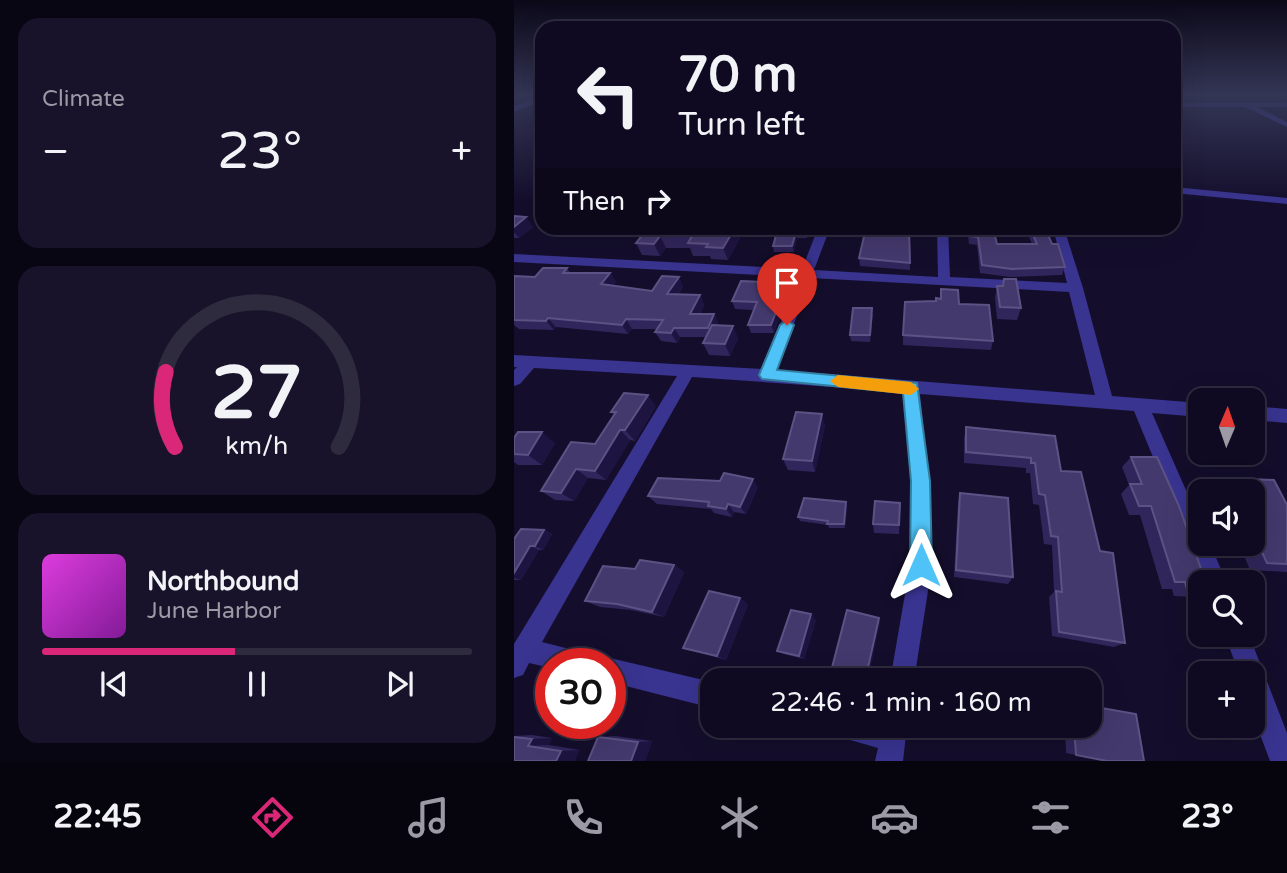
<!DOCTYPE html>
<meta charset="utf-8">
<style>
:root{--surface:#0f0a21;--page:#18132a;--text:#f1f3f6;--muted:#9b9aa5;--line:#2f2b3f;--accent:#db2777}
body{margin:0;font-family:"Varela Round",sans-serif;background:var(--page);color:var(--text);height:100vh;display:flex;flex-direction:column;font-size:26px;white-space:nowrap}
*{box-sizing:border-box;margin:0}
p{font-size:23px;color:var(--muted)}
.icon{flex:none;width:38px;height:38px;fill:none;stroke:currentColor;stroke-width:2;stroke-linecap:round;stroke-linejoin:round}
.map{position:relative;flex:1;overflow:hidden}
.drawer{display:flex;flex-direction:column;gap:18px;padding:18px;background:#080612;width:514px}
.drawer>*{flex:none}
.banner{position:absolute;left:21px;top:21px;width:646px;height:214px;border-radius:21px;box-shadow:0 7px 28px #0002,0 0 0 2px var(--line);background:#0f0a21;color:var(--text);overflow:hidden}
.needle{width:46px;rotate:2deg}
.buttons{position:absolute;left:674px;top:388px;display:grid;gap:14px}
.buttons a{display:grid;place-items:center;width:77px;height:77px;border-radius:14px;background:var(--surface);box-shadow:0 7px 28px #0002,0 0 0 2px var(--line);font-size:35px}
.speed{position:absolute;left:21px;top:648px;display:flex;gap:14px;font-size:35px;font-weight:700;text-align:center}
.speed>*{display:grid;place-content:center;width:91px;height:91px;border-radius:50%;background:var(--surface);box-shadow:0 7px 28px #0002,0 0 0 2px var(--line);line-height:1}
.speed .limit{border:10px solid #d22;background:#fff;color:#111}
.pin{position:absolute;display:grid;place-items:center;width:60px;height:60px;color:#fff;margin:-72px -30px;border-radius:50% 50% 50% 0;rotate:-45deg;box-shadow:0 0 7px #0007}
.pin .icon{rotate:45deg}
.me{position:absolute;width:77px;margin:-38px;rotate:0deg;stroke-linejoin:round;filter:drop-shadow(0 0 5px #0008)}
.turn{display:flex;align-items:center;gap:24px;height:147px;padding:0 28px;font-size:32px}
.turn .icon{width:91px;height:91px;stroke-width:2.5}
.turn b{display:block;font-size:49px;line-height:60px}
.then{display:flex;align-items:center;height:66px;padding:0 28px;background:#0003;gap:14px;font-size:26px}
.big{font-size:52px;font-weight:600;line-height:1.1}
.drawer .card{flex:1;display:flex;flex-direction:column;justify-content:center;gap:10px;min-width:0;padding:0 24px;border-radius:21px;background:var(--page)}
.drawer .dial{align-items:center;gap:0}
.dial svg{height:182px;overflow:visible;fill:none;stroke:var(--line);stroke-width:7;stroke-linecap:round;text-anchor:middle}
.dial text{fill:var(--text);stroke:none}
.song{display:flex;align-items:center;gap:21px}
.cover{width:84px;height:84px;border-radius:10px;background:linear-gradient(135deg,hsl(300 70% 55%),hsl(290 70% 35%))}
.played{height:7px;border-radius:4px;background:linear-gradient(90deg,var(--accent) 45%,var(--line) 45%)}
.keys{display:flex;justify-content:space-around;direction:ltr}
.heat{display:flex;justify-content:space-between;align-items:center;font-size:38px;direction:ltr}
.trip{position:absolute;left:186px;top:668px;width:402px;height:70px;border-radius:21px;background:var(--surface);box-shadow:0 7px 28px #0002,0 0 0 2px var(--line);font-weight:600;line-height:70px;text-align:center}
.dock{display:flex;height:112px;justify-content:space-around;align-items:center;background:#06040d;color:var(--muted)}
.dock .icon{width:49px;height:49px}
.dock .on{color:var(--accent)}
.dock b{font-size:32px;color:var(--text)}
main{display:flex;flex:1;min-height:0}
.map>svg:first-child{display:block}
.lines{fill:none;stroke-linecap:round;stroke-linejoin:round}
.minor{fill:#393490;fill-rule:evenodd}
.tertiary{fill:#393490;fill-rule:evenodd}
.wall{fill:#31265b}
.shaded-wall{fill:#1e1441}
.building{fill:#44396d;stroke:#5c5284;stroke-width:2}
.route{fill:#4fc3f7;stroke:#337fa1;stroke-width:2}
.slow{fill:#f59e0b}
</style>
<main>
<section class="drawer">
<div class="card"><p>Climate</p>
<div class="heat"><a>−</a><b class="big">23°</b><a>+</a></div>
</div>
<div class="card dial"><svg viewBox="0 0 100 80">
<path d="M14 69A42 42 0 1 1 86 69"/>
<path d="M14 69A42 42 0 0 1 10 36" stroke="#db2777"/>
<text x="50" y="56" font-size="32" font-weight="700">27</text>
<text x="50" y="72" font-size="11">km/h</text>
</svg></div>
<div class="card">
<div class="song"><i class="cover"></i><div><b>Northbound</b><p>June Harbor</p></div></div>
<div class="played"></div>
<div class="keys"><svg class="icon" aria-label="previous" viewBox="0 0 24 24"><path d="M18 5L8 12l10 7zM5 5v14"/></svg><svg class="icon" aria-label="pause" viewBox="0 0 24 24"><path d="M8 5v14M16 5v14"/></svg><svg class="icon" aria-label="next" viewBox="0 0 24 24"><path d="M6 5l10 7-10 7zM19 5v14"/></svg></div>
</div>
</section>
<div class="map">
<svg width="773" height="761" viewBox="0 0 773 761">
<rect width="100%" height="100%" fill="#140e2c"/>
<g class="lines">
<g class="minor">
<polygon points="660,103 773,103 773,107 743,107 773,122 773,127 731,107 660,107"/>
<polygon points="660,187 773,198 773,204 660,193"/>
<path d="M304,228H316L300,270L424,277L423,228H434L436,277L553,283L539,228H550L569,288L598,396L686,403V417L638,413L686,522V544H696L713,583H691L620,411L406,394L415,481L418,565L400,681H376L396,565L397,481L389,392L178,377L28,642L75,654L78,663H37V668L15,663L9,675L0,678V644L163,376L20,368L6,384L0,386V370L3,367H0V355L248,369L285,277L0,262V254L288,269ZM297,278L555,292L581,395L263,370Z"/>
<polygon points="738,406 773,409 773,423 738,420"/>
<polygon points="711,635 735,635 773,733 773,761 756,761 738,713 738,674 725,674"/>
<polygon points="96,658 198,682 198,708 96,682 96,663 87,663"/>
<polygon points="315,726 393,726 389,761 361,761 364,748 319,735"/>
</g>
<polygon class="tertiary" points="25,96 28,96 28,101 0,112 0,106"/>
</g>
<g class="wall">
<polygon points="0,216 19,227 5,238 0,238"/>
<polygon points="134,228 223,228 226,238 214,260 197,259 196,256 179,256 176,248 152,248 146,256 128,255 122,243"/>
<polygon points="274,228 296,228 293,238 283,238 280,252 260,252 259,246 274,232"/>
<polygon points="352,228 413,228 413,230 395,229 396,270 346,266 345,258"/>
<polygon points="453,228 479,228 483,244 518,244 511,228 531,228 538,244 551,267 548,275 496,277 466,273 463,245 455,244"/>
<polygon points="53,268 56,273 96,273 102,282 99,286 138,291 169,286 164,295 186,295 190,305 186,314 200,314 204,323 203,325 224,338 216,356 195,355 189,343 192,337 166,337 163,343 147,341 141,332 143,329 118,329 114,334 42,327 40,330 5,329 0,325 0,276 21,277"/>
<polygon points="490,279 507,308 503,320 483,319 481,298 483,286 488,286"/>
<polygon points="427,289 445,304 479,341 477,350 389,345 389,335 421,301 426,299"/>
<polygon points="275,291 260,333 237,333 234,325 240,310 221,309 218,301"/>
<polygon points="359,314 356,342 337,341 336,335"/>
<polygon points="142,406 121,441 116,440 92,480 74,478 60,501 41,500 27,491 81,444 100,415 97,412"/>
<polygon points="311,425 301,472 274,470 269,459"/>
<polygon points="452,427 547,471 586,551 611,643 600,647 538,636 535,597 540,592 538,545 530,544 525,505 519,504 516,473 512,473 512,468 450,463 450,438"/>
<polygon points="0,438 41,443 28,465 4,465 0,462"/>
<polygon points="617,457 686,583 686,595 680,597 660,596 658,589 648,589 626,515 615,515 607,494 615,485 608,467"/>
<polygon points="712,478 773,505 773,572 736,570 731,558 722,557 717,544 738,544 738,492 701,492 699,487"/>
<polygon points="244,487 232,514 220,512 218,517 200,513 197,509 143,504 134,496"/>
<polygon points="446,493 499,577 494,584 440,577 444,502"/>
<polygon points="332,502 333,506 331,528 315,528 314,525 286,521 284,517"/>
<polygon points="386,512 385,534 360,533 359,524"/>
<polygon points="30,530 38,534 29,550 25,550 7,580 0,580 0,539"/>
<polygon points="160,565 170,572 150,617 117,610 86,607 71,601 121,569"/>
<polygon points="234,604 212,660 169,648"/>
<polygon points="302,620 290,659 270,654 263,651"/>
<polygon points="551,726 576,726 592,761 552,753"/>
<polygon points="18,735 38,738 35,745 66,750 0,761 0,736"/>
<polygon points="101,736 138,741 131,761 74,761 84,737"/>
</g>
<g class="shaded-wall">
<polygon points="0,95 17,95 0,101"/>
<polygon points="12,217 19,227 5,238 0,232 0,227"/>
<polygon points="221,228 223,228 226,238 214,260 209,248"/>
<polygon points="292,228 296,228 293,238 291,230"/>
<polygon points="282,232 283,238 280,252 278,246"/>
<polygon points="146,236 152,248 146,256 140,244"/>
<polygon points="96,273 102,282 94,294 87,284"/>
<polygon points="165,277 169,286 158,304 153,294"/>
<polygon points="273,283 275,291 260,333 257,325"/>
<polygon points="186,295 190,305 181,323 176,314"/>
<polygon points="200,314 204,323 198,337 194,328"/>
<polygon points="34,318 42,327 40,330 32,321"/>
<polygon points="112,319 118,329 114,334 108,325"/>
<polygon points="219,326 224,338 216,356 211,344"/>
<polygon points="160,328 166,337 163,343 157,333"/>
<polygon points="134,395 142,406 121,441 111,430"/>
<polygon points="308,414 311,425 301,472 298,461"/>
<polygon points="106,430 116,440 92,480 81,471"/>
<polygon points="28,432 41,443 28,465 14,455"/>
<polygon points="62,469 74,478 60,501 47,493"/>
<polygon points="239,479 244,487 232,514 226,507"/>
<polygon points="332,502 333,506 331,528 330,524"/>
<polygon points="214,504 220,512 218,517 212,509"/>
<polygon points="30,530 38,534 29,550 21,546"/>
<polygon points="16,546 25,550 7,580 0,578 0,573"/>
<polygon points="160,565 170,572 150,617 138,612"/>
<polygon points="226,598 234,604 212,660 203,656"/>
<polygon points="297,614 302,620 290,659 285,656"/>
<polygon points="365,618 366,623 354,681 351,681"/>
<polygon points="38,738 35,745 14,746 18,739"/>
<polygon points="138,741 131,761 117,761 124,742"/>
<polygon points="66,750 61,761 42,761 47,751"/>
</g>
<g class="building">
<polygon points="0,216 12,217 0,227"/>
<polygon points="134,228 221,228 209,248 192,247 194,244 174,243 178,236 146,236 140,244 122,243"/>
<polygon points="274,228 292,228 291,230 273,230"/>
<polygon points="352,228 395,228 396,263 345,258"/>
<polygon points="455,228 479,228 483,244 523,244 516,228 531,228 538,244 544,244 551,267 498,269 468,265 464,237 456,236"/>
<polygon points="263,232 282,232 278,246 259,246"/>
<polygon points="29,268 53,268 49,273 96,273 87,284 138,291 148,276 165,277 153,294 186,295 176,314 200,314 194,328 160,328 157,333 141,332 149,320 112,319 108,325 34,318 32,321 0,320 0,276 21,277"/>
<polygon points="490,279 502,279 507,308 486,307 483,286 489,286"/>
<polygon points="227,281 273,283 257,325 234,325 243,302 218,301"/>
<polygon points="427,289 444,290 445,304 475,305 479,341 389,335 391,302 422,301 422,298 427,299"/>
<polygon points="339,308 358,308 356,335 336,335"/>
<polygon points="198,325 219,326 211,344 189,343"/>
<polygon points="110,393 134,395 111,430 106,430 81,471 62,469 47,493 27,491 57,442 81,444 102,412 97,412"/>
<polygon points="282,412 308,414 298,461 269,459"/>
<polygon points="452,427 541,436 547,471 567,472 586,551 599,553 611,643 545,632 542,591 548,592 544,537 537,536 531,495 525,494 521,463 517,463 517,458 452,452"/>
<polygon points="4,432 28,432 14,455 0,454 0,438"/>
<polygon points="617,457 643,457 665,506 692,583 686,583 686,590 673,589 671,582 661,582 637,506 625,506 616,484 628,484"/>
<polygon points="210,473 239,479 226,507 214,504 212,509 194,506 195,502 134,496 144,478 206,481"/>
<polygon points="712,478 760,480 773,505 773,564 753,563 747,550 738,549 736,544 738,544 738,492 719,492"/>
<polygon points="446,493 494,498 499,577 442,570"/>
<polygon points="290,498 332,502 330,524 313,524 314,521 284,517"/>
<polygon points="361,501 386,503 385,525 359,524"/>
<polygon points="7,529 30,530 21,546 16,546 0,573 0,539"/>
<polygon points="126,560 160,565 138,612 103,604 71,601 89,566 121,569"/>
<polygon points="195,591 226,598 203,656 169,648"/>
<polygon points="277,610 297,614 285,656 263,651"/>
<polygon points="333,610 365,618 351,681 321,681 315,679"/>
<polygon points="576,706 622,714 630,761 593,761 562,755 560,726 576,726"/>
<polygon points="0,737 18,739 14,746 47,751 42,761 0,761"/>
<polygon points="84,737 124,742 117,761 74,761"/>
</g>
<linearGradient id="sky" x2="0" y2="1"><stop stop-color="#0b0818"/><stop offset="0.47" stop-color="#343656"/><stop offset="1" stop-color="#343656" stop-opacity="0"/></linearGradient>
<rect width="773" height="202" fill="url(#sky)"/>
<polygon class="route" points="273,320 280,325 263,370 403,383 416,481 418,565 415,573 407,576 400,573 396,565 397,481 389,393 248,379 245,375 266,325"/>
<polygon class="slow" points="324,375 397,382 405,389 397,395 324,387 316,381"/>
</svg>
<div class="buttons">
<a><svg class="needle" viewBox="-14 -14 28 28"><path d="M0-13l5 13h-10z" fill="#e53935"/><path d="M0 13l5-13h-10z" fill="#9b9aa5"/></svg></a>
<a><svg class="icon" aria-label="sound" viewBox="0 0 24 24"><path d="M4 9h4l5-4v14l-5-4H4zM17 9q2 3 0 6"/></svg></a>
<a><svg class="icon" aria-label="search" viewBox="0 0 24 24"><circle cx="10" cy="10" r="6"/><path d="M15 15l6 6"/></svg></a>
<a>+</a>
</div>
<div class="speed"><div class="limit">30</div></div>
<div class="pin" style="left:273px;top:325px;background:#d93025"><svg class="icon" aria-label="arrive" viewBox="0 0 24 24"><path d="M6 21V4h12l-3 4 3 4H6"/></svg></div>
<svg class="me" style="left:407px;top:565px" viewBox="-20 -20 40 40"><path d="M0-17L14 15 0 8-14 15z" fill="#4fc3f7" stroke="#fff" stroke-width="4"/></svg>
<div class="trip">22:46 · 1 min · 160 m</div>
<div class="banner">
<div class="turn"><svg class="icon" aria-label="left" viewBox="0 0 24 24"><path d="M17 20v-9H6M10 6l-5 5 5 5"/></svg><div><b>70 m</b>Turn left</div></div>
<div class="then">Then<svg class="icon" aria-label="right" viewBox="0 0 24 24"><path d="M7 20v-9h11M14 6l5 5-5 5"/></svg></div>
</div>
</div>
</main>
<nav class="dock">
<b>22:45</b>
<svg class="icon on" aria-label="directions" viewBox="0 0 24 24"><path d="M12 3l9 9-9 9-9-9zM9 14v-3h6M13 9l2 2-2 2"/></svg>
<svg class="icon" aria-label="music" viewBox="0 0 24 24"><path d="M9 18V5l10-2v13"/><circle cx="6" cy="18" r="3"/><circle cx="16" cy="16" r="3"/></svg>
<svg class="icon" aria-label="phone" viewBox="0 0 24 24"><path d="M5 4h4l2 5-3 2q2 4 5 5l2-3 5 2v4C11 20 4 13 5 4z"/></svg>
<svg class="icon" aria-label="climate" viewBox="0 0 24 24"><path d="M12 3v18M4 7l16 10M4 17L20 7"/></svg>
<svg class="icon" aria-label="car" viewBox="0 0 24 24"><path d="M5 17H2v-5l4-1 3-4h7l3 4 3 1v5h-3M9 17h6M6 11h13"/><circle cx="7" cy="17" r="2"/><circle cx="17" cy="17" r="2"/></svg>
<svg class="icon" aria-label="filters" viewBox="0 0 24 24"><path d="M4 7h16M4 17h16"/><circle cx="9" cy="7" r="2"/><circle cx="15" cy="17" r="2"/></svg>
<b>23°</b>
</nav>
